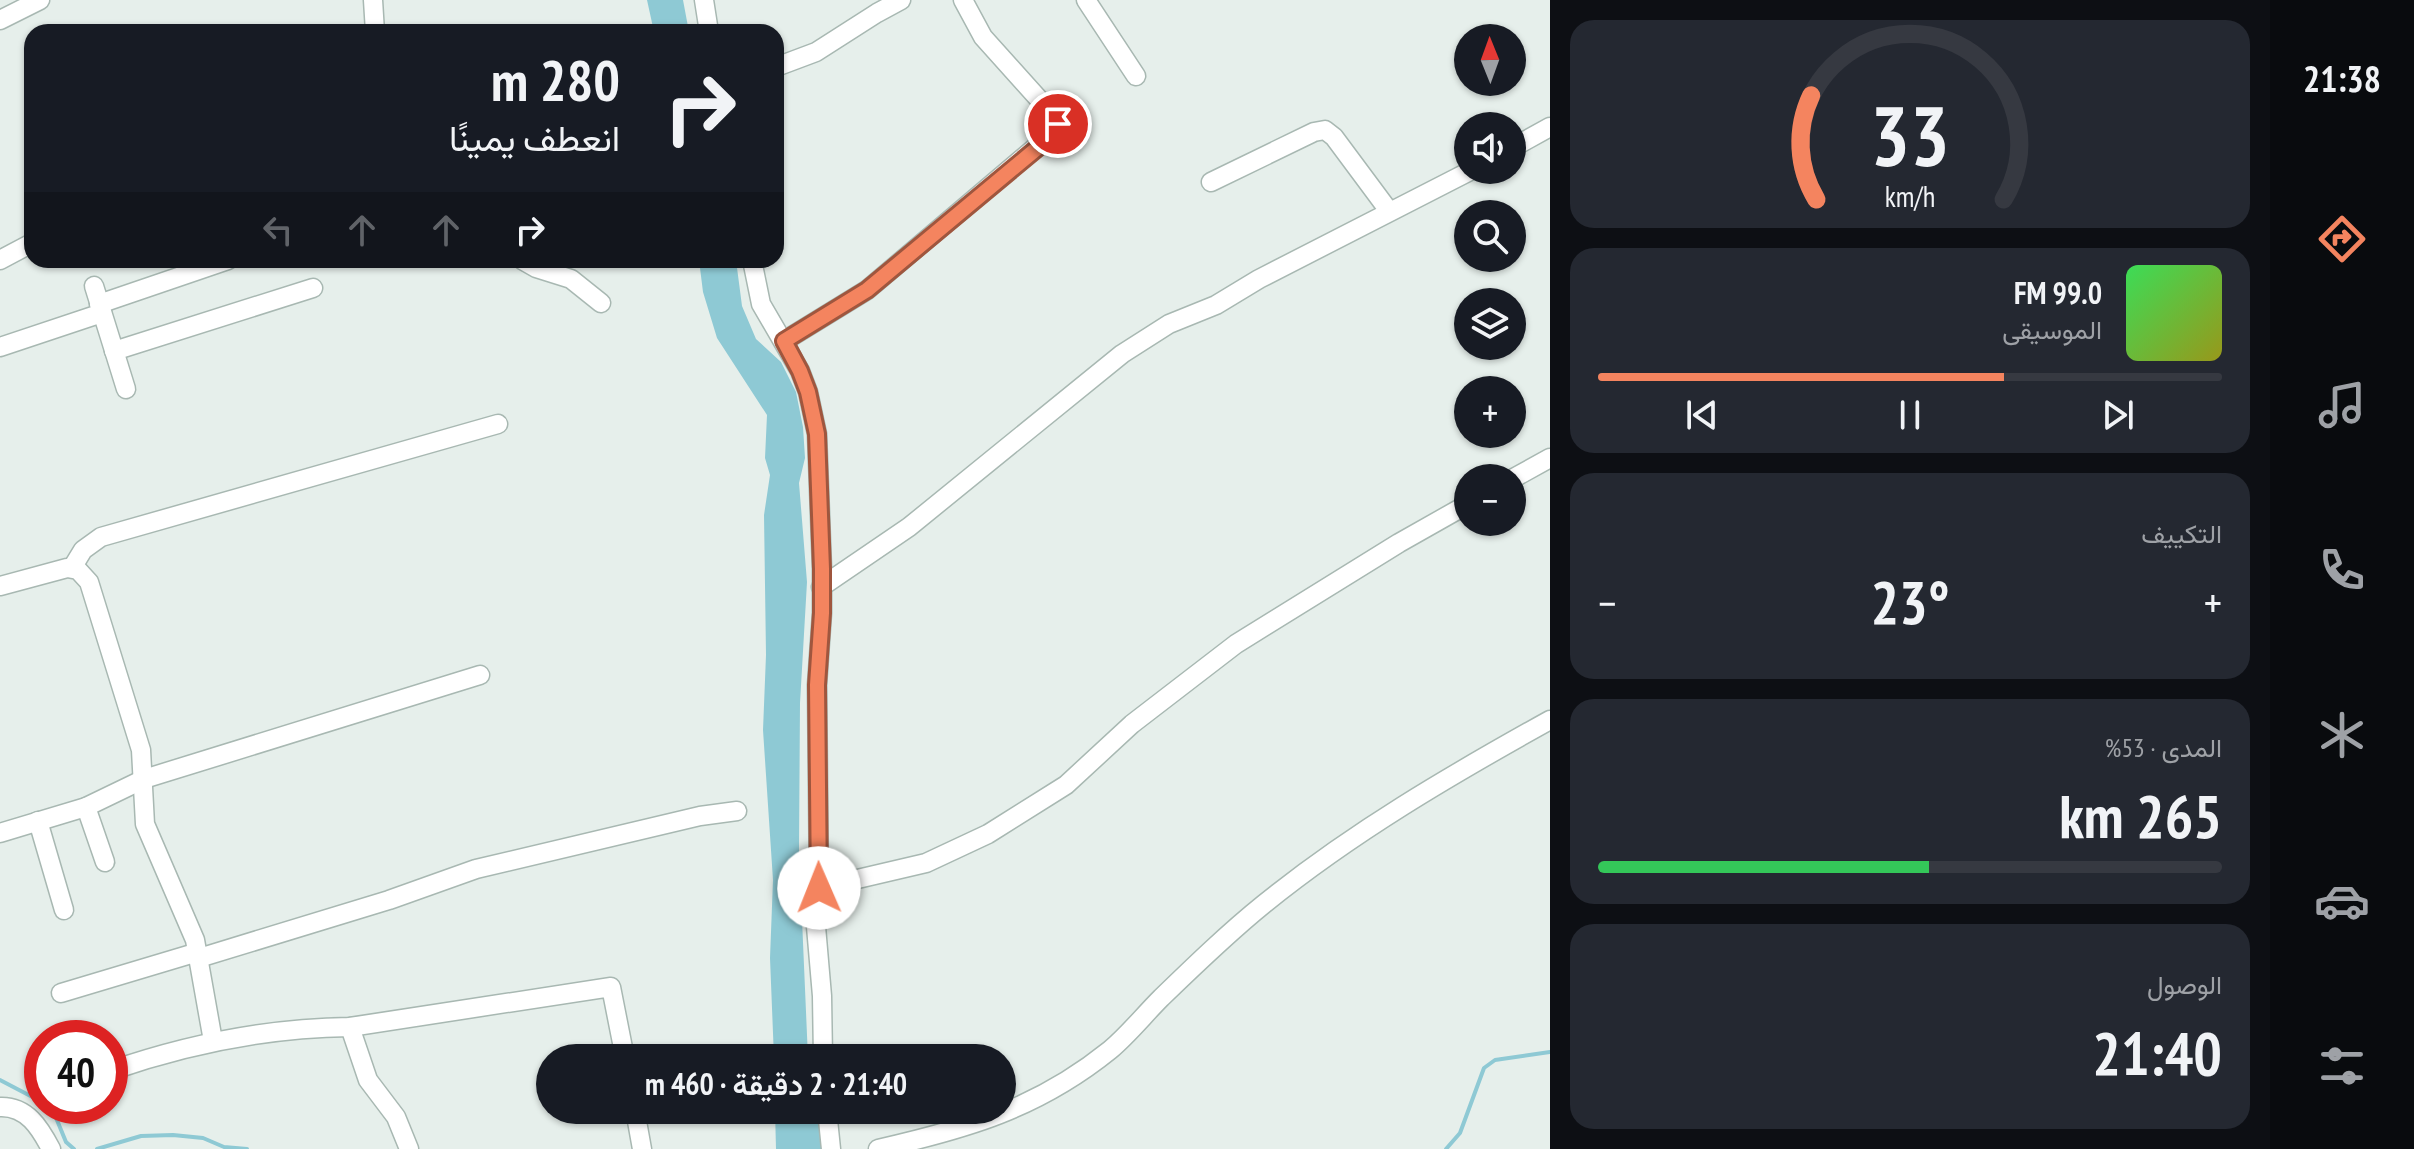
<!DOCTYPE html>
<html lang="ar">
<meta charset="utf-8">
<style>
:root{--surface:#171b24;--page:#242831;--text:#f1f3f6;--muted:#9ea1a6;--line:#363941;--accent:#f4845f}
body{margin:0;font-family:"PT Sans Narrow",Vazirmatn,sans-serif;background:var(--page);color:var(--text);direction:rtl;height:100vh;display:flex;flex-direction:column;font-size:30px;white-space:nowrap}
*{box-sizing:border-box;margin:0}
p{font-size:26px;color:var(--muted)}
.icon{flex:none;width:44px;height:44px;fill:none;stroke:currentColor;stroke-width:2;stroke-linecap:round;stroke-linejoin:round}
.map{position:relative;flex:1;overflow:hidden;direction:ltr}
.panel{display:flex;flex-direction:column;gap:20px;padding:20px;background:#0d0f14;width:720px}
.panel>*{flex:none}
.guide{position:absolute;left:24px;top:24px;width:760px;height:244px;border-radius:24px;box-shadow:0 2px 6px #0004;direction:rtl;background:#171b24;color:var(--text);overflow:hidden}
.needle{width:52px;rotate:359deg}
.fabs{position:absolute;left:1454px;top:24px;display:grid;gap:16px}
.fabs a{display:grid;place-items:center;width:72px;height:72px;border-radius:50%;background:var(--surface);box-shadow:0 2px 6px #0004;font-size:40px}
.speed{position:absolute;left:24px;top:1020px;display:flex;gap:16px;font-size:40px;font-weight:700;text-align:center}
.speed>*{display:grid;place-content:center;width:104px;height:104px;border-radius:50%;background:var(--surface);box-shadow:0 2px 6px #0004;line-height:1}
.speed .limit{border:12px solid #d22;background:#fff;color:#111}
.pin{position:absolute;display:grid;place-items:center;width:68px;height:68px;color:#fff;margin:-34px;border:4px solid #fff;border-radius:50%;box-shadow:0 2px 8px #0007}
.me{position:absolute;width:88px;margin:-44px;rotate:359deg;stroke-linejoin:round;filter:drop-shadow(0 0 6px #0008)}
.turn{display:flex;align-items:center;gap:28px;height:168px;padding:0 32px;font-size:36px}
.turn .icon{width:104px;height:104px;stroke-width:2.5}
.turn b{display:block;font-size:56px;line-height:68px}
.lanes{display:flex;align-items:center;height:76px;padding:0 32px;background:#0003;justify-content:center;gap:40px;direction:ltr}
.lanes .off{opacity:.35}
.big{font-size:60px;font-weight:600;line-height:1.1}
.panel .tile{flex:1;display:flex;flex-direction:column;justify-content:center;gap:12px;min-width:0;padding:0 28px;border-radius:24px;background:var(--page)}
.panel .dial{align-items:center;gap:0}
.dial svg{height:208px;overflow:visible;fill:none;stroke:var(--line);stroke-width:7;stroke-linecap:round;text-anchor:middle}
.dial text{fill:var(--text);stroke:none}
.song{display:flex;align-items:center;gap:24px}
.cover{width:96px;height:96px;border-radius:12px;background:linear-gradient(135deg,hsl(130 70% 55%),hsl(60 70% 35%))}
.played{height:8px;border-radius:4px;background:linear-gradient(90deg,var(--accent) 65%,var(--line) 65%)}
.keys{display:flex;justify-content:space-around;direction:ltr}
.heat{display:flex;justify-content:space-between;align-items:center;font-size:44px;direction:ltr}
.charge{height:12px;border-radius:6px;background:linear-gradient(90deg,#34c759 53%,var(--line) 0)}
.trip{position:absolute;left:536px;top:1044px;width:480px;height:80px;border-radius:40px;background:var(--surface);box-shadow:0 2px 6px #0004;font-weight:600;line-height:80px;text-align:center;direction:rtl}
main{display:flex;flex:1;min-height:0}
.menu{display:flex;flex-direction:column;width:144px;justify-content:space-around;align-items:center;background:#090b0e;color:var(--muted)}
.menu .icon{width:56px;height:56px}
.menu .on{color:var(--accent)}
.menu b{font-size:36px;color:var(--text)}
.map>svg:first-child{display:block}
.water{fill:#8ec9d4}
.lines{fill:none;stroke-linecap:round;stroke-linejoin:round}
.stream{stroke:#8ec9d4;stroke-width:4}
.minor-casing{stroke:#a8b8b2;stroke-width:21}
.minor{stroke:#fff;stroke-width:18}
.route-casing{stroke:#9f563e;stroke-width:20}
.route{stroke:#f4845f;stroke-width:14}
</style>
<main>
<nav class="menu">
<b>21:38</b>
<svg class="icon on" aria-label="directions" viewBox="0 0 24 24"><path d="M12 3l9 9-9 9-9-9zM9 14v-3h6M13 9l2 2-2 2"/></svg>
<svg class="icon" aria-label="music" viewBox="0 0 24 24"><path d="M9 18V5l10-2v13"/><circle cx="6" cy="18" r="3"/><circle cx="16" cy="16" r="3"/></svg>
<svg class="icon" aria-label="phone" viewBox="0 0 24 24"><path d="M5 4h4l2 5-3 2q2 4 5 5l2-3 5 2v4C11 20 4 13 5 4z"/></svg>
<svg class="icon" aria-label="climate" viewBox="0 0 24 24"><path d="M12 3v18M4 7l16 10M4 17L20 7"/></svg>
<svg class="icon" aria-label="car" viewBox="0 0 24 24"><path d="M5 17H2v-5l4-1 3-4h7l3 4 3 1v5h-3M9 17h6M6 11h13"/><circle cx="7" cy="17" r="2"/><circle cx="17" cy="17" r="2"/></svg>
<svg class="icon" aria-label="filters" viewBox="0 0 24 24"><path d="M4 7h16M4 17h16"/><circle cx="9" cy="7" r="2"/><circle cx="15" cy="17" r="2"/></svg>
</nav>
<section class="panel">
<div class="tile dial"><svg viewBox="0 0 100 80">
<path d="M14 69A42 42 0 1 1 86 69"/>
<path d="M14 69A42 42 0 0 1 12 29" stroke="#f4845f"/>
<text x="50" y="56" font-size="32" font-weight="700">33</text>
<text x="50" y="72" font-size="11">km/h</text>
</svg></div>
<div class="tile">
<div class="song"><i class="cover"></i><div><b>99.0 FM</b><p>الموسيقى</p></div></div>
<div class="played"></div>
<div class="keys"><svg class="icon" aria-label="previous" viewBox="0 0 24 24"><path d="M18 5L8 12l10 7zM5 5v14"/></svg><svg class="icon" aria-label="pause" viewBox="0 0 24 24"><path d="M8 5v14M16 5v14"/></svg><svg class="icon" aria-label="next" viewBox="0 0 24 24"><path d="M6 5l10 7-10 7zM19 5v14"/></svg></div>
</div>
<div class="tile"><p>التكييف</p>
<div class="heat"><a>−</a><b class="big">23°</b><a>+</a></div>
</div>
<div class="tile"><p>المدى · 53%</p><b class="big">265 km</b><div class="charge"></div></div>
<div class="tile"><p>الوصول</p><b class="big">21:40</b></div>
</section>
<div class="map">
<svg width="1550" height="1149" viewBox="0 0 1550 1149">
<rect width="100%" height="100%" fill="#e6efeb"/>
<g class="water">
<polygon points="647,0 683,0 689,32 654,32"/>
<polygon points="699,260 736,260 742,306 756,339 781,362 796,392 803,427 805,458 799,483 807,582 800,703 799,850 808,1058 774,1058 770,958 773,880 763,730 766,655 764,515 770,475 765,458 767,415 717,338 703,292"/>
<polygon points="775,1110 814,1110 825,1149 776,1149"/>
</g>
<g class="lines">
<g class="stream">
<polyline points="0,1080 42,1102"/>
<polyline points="48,1106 52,1108 66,1142 74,1149"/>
<polyline points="97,1149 141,1136 173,1135 203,1138 224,1147 247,1149"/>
<polyline points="1446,1149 1460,1133 1484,1068 1495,1060 1550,1052"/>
</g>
<g class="minor-casing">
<g id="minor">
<polyline points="373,0 375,32"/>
<polyline points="704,0 709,32"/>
<polyline points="1086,0 1136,76"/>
<polyline points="0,20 40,0"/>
<polyline points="776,67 816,52 877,13 901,0"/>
<polyline points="1512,148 1550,127"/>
<polyline points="1211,182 1314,132 1325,130 1334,137 1389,211"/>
<polyline points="0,260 32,243"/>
<polyline points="522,260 536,268 571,279 601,303"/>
<polyline points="752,260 761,304 800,371 808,392 817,434 822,569 822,613 817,685 819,888 815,915 822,996 823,1058"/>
<polyline points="94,286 126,389"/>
<polyline points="99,304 228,260"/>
<polyline points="784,341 867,290 1057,129 1054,116 983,37 963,0"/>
<polyline points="0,347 102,313"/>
<polyline points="114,351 313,288"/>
<polyline points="1512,479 1550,458"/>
<polyline points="72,568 83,550 101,537 498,424"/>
<polyline points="0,586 67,568 78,570 89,582 141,750 145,824 195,940 213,1041"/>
<polyline points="821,587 909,527 1122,354 1169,324 1216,305 1259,279 1472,170"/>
<polyline points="86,807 105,862"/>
<polyline points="38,821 64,910"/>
<polyline points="0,833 86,807 144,779 480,675"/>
<polyline points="819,888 926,863 988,834 1066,785 1132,724 1236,644 1399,543 1468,504"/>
<polyline points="199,958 389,900 476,869 700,816 737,811"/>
<polyline points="61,993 198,952"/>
<polyline points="350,1027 368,1080 396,1117 409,1149"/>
<path d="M110,1071C188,1044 267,1028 350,1027L611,987L625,1058"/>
<path d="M0,1107C27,1106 40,1128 51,1149"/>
<polyline points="635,1110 642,1149"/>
<polyline points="827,1110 831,1149"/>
<path d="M878,1149C966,1129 1037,1109 1110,1050C1128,1035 1144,1015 1161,998C1194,966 1228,933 1264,904C1353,832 1451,775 1550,720"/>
</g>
</g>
<use href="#minor" class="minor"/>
</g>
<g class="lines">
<g class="route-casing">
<polyline id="route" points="819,888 817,685 822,613 822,569 817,434 808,392 800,371 784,341 867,290 1053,135 1058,124"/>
</g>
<use href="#route" class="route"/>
</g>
</svg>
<div class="fabs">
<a><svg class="needle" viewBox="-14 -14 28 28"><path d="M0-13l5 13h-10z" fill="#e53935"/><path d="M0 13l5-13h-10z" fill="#9ea1a6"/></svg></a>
<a><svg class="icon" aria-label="sound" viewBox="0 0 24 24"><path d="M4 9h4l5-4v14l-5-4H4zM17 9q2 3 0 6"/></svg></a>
<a><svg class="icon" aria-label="search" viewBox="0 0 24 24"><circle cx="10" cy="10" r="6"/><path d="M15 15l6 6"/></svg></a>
<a><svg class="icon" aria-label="layers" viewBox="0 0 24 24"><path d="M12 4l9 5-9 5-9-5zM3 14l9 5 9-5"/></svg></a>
<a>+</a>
<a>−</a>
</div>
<div class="speed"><div class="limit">40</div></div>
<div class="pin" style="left:1058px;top:124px;background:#d93025"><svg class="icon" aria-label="arrive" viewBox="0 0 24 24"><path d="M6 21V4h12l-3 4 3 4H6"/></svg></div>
<svg class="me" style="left:819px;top:888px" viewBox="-20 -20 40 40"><circle r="19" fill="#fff"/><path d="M0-13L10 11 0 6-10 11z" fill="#f4845f"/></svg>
<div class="trip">21:40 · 2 دقيقة · 460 m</div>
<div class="guide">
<div class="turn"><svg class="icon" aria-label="right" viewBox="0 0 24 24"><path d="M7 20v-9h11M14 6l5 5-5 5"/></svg><div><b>280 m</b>انعطف يمينًا</div></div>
<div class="lanes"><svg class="icon off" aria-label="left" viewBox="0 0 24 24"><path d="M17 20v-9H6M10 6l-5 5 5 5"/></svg><svg class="icon off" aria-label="ahead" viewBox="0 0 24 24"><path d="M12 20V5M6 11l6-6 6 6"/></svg><svg class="icon off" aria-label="ahead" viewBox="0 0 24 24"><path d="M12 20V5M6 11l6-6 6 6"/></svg><svg class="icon" aria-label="right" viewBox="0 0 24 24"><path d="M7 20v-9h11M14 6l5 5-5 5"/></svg></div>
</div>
</div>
</main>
